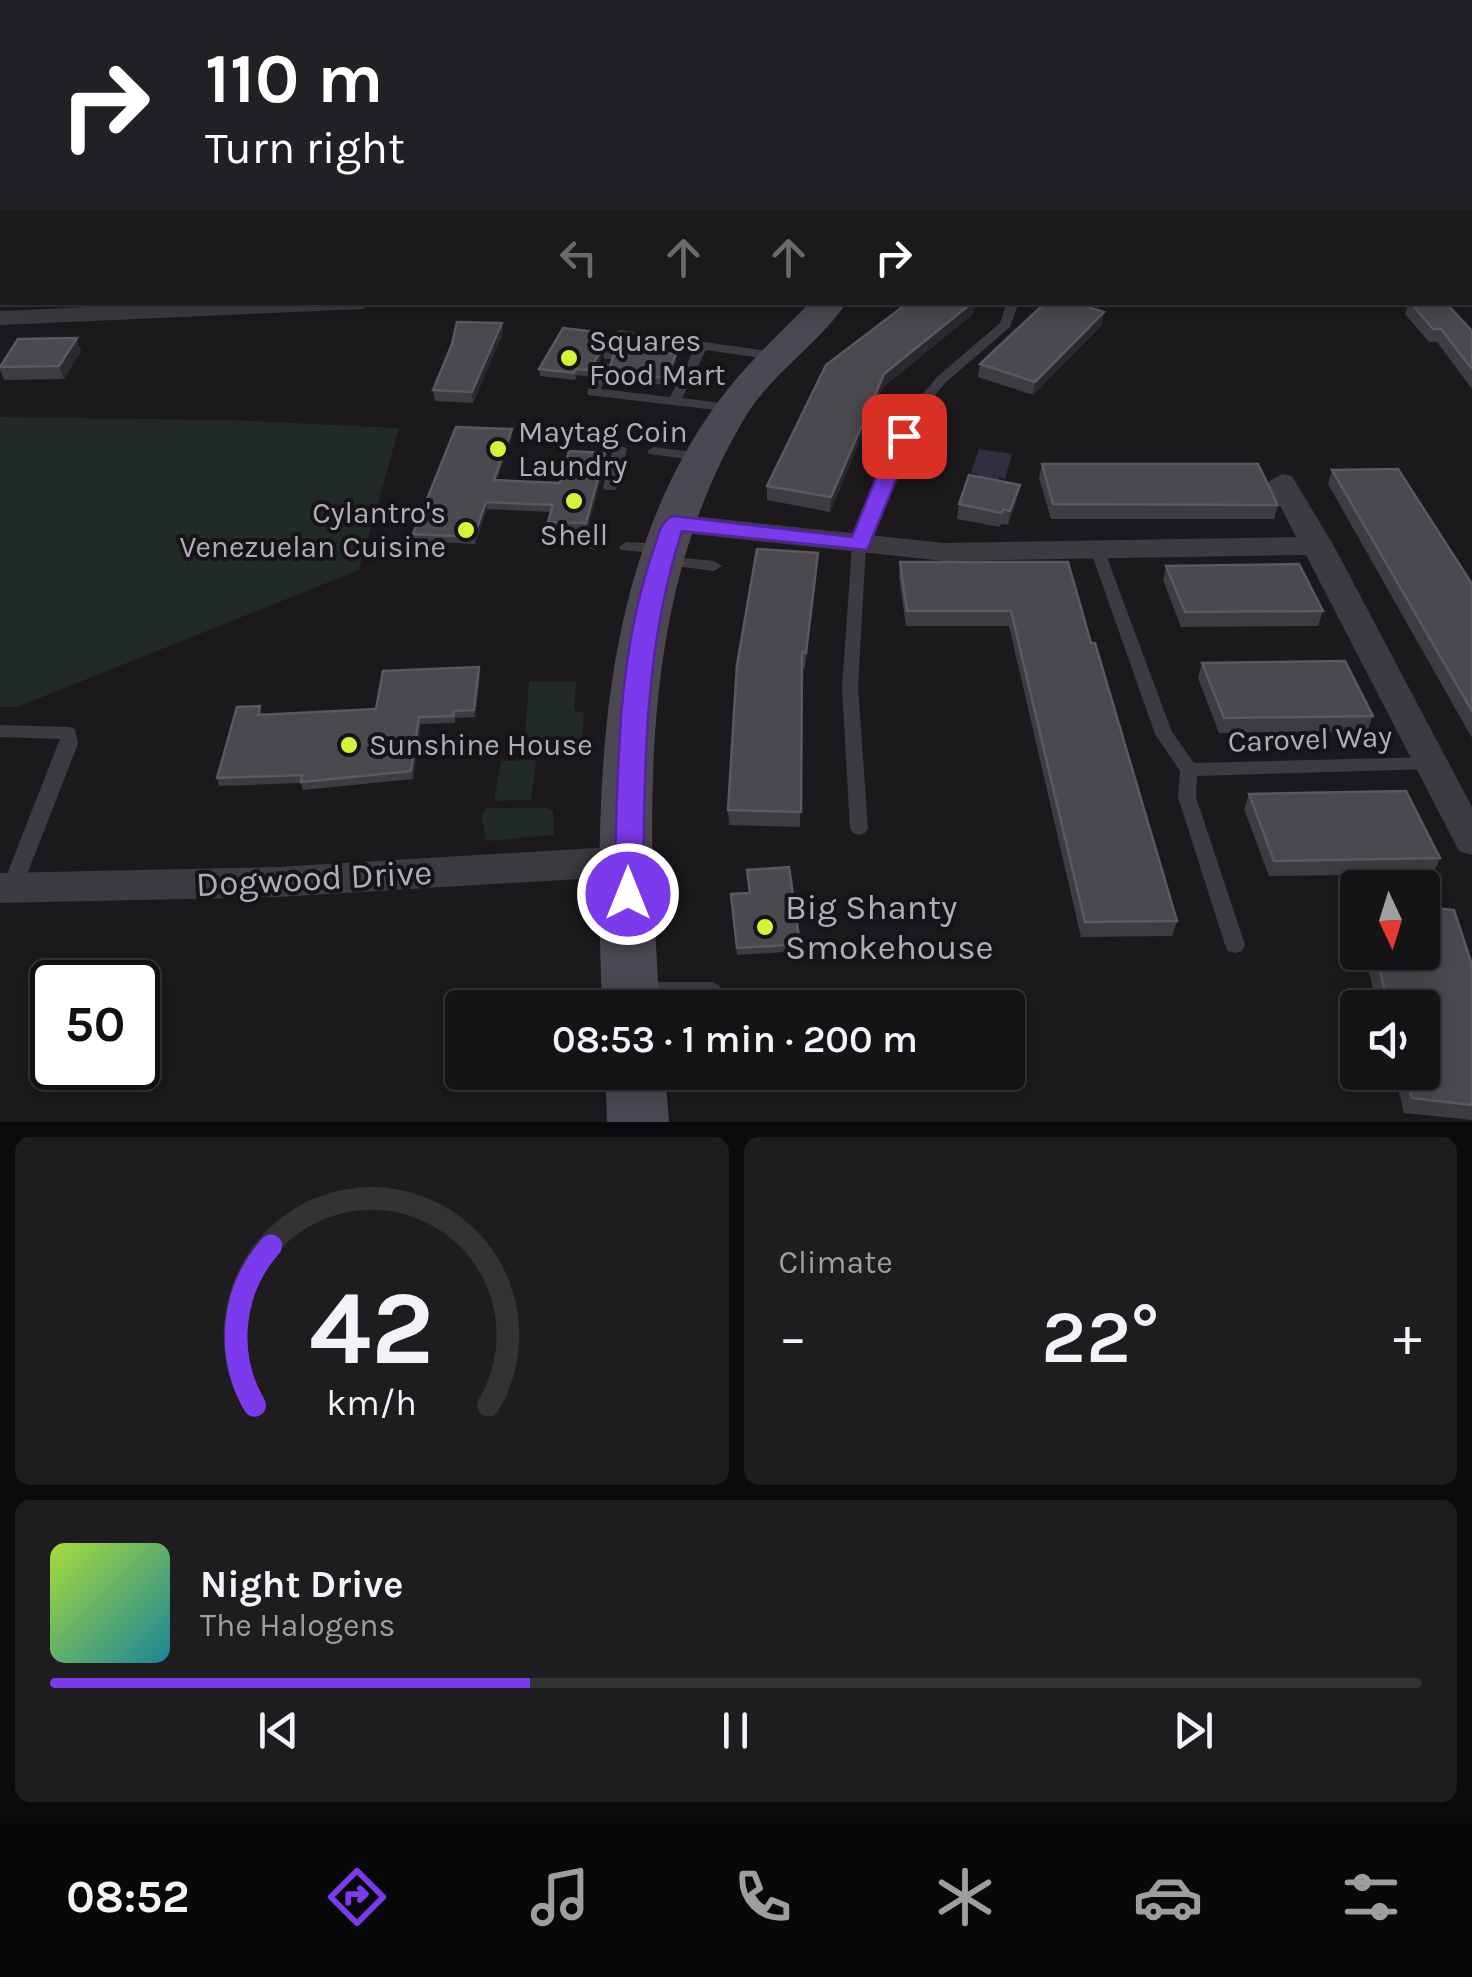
<!DOCTYPE html>
<meta charset="utf-8">
<style>
:root{--surface:#141315;--page:#1d1c1e;--text:#f1f3f6;--muted:#9d9ea0;--line:#333234;--accent:#7c3aed}
body{margin:0;font-family:Karla,sans-serif;background:var(--page);color:var(--text);height:100vh;display:flex;flex-direction:column;font-size:38px;white-space:nowrap}
*{box-sizing:border-box;margin:0}
p{font-size:32px;color:var(--muted)}
.icon{flex:none;width:55px;height:55px;fill:none;stroke:currentColor;stroke-width:2;stroke-linecap:round;stroke-linejoin:round}
.map{position:relative;height:1122px;overflow:hidden}
.details{display:flex;flex-direction:column;gap:15px;padding:15px;background:#0b0a0c;flex:1}
.details>*{flex:none}
.hud{position:absolute;left:0px;top:0px;width:1472px;height:305px;box-shadow:0 5px 25px #0003,0 0 0 2px var(--line);background:#202124;color:#fff;overflow:hidden}
.needle{width:65px;rotate:176deg}
.tools{position:absolute;left:1340px;top:870px;display:grid;gap:20px}
.tools a{display:grid;place-items:center;width:100px;height:100px;border-radius:10px;background:var(--surface);box-shadow:0 5px 25px #0003,0 0 0 2px var(--line);font-size:50px}
.speed{position:absolute;left:30px;top:960px;display:flex;gap:20px;font-size:50px;font-weight:700;text-align:center}
.speed>*{display:grid;place-content:center;width:130px;height:130px;border-radius:50%;background:var(--surface);box-shadow:0 5px 25px #0003,0 0 0 2px var(--line);line-height:1}
.speed .limit{border:5px solid #111;border-radius:15px;background:#fff;color:#111}
.pin{position:absolute;display:grid;place-items:center;width:85px;height:85px;color:#fff;margin:-42px;border-radius:20px;box-shadow:0 5px 15px #0006}
.me{position:absolute;width:110px;margin:-55px;rotate:0deg;stroke-linejoin:round;filter:drop-shadow(0 0 8px #0008)}
.turn{display:flex;align-items:center;gap:35px;height:210px;padding:0 40px;font-size:45px}
.turn .icon{width:130px;height:130px;stroke-width:2.5}
.turn b{display:block;font-size:70px;line-height:85px}
.lanes{display:flex;align-items:center;height:95px;padding:0 40px;background:#0003;justify-content:center;gap:50px;direction:ltr}
.lanes .off{opacity:.35}
.big{font-size:75px;font-weight:600;line-height:1.1}
.details .widget{flex:1;display:flex;flex-direction:column;justify-content:center;gap:15px;min-width:0;padding:0 35px;border-radius:15px;background:var(--page)}
.details .dial{align-items:center;gap:0}
.dial svg{height:260px;overflow:visible;fill:none;stroke:var(--line);stroke-width:7;stroke-linecap:round;text-anchor:middle}
.dial text{fill:var(--text);stroke:none}
.song{display:flex;align-items:center;gap:30px}
.cover{width:120px;height:120px;border-radius:15px;background:linear-gradient(135deg,hsl(80 70% 55%),hsl(190 70% 35%))}
.played{height:10px;border-radius:5px;background:linear-gradient(90deg,var(--accent) 35%,var(--line) 35%)}
.keys{display:flex;justify-content:space-around;direction:ltr}
.heat{display:flex;justify-content:space-between;align-items:center;font-size:55px;direction:ltr}
.details .tiles{flex:1;display:grid;gap:15px;grid-template-columns:1fr 1fr}
.widget:last-child{grid-column:span 2}
.trip{position:absolute;left:445px;top:990px;width:580px;height:100px;border-radius:10px;background:var(--surface);box-shadow:0 5px 25px #0003,0 0 0 2px var(--line);font-weight:600;line-height:100px;text-align:center}
.menu{display:flex;height:160px;justify-content:space-around;align-items:center;background:#080808;color:var(--muted)}
.menu .icon{width:70px;height:70px}
.menu .on{color:var(--accent)}
.menu b{font-size:45px;color:var(--text)}
.map>svg:first-child{display:block}
.green{fill:#212a26}
.water{fill:#2f2f40}
.lines{fill:none;stroke-linecap:round;stroke-linejoin:round}
.service{fill:#3d3a41;fill-rule:evenodd}
.minor{fill:#3d3a41;fill-rule:evenodd}
.tertiary{fill:#3d3a41;fill-rule:evenodd}
.secondary{fill:#4b4851;fill-rule:evenodd}
.wall{fill:#3e3c41}
.shaded-wall{fill:#2b292d}
.building{fill:#4b484e;stroke:#5a5860;stroke-width:2.5}
.route{fill:#7c3aed;stroke:#51269a;stroke-width:2.5}
.poi-dot{fill:#d3f538;stroke:#161417;stroke-width:4}
.labels{text-anchor:middle;stroke-width:8;stroke-linejoin:round;paint-order:stroke}
.poi-label{font-size:30px;fill:#afacbc;stroke:#161417;text-anchor:start}
.street-label{font-size:30px;fill:#afacbc;stroke:#161417}
.near-street-label{font-size:35px;fill:#afacbc;stroke:#161417}
.near-poi-label{font-size:35px;fill:#afacbc;stroke:#161417;text-anchor:start}
</style>
<div class="map">
<svg width="1472" height="1122" viewBox="0 0 1472 1122">
<rect width="100%" height="100%" fill="#1b191c"/>
<g class="green">
<polygon points="0,417 230,420 399,428 359,570 17,707 0,707"/>
<polygon points="529,682 576,682 574,710 584,713 581,749 524,750"/>
<polygon points="536,760 531,800 494,801 501,761"/>
<polygon points="487,808 546,808 553,811 554,835 486,841 481,814"/>
</g>
<polygon class="water" points="979,449 1012,454 1005,479 999,477 996,487 975,483 978,474 971,473"/>
<g class="lines">
<g class="service">
<polygon points="1007,302 1019,302 1010,327 945,383 921,413 866,545 858,687 868,828 865,833 859,835 853,833 850,828 842,687 852,545 908,412 937,377 1000,323"/>
<polygon points="620,330 775,352 781,356 775,360 706,350 682,398 737,405 739,408 732,412 588,395 587,392 599,365 605,361 611,365 601,389 670,397 695,348 624,338 613,359 605,359 603,356 614,334"/>
<polygon points="620,445 627,449 617,487 615,490 605,490 603,487 613,449"/>
<polygon points="654,447 702,453 709,457 702,461 649,454 647,451"/>
<polygon points="598,526 605,530 601,545 594,550 589,548 587,545 591,530"/>
<polygon points="626,542 662,544 669,549 662,554 621,550 619,547"/>
<polygon points="1098,547 1105,552 1172,732 1194,763 1433,757 1439,758 1442,763 1439,768 1433,769 1197,776 1196,797 1245,945 1242,951 1235,953 1228,951 1225,945 1178,797 1180,771 1155,734 1091,552"/>
<polygon points="665,556 714,561 722,566 714,571 660,564 658,561 660,558"/>
<polygon points="0,725 69,727 75,729 78,744 22,887 19,892 12,895 5,892 2,887 60,739 0,737"/>
<polygon points="639,982 712,982 719,985 722,991 719,997 712,1000 639,1000 632,997 629,991 632,985"/>
</g>
<g class="minor">
<rect x="1470" y="74" width="2" height="10"/>
<polygon points="1470,259 1472,260 1472,275 1470,274"/>
<polygon points="191,302 374,302 363,309 0,325 0,311"/>
<polygon points="1282,474 1292,476 1334,546 1472,807 1472,855 1459,851 1306,555 944,561 674,532 664,529 659,523 664,517 674,514 944,543 1296,537 1268,482"/>
<polygon points="628,846 641,851 647,861 641,871 628,876 278,897 0,903 0,873 278,867"/>
</g>
<polygon class="tertiary" points="615,0 650,0 651,2 617,2"/>
<g class="secondary">
<path d="M811,302H847C819,344 773,372 746,416C639,592 646,808 660,1008H602C595,805 593,572 718,402C745,365 779,334 811,302Z"/>
<polygon points="605,1072 665,1072 669,1122 607,1122"/>
</g>
</g>
<g class="wall">
<polygon points="1409,302 1445,302 1472,331 1472,389 1437,342 1429,342 1405,314"/>
<polygon points="973,314 882,388 830,512 767,500 767,486 826,365"/>
<polygon points="502,323 503,333 473,403 435,401 433,390 452,344"/>
<polygon points="1102,325 1033,395 978,377 980,364"/>
<polygon points="597,338 593,346 601,359 590,377 577,375 575,380 540,376 539,369"/>
<polygon points="81,351 64,379 4,380 0,370 0,367"/>
<polygon points="676,354 676,361 666,385 609,379 609,372"/>
<polygon points="512,429 512,436 497,480 560,483 606,460 587,531 549,529 548,522 551,512 487,509 475,544 414,541 413,534"/>
<polygon points="1042,464 1278,505 1274,519 1051,519 1039,478"/>
<polygon points="1332,470 1472,584 1472,738 1328,484"/>
<polygon points="1017,499 1008,525 1001,524 1000,527 957,519 959,504"/>
<polygon points="900,562 1091,643 1177,921 1172,936 1081,937 1009,626 906,626 899,577"/>
<polygon points="1166,566 1323,611 1318,626 1181,627 1163,580"/>
<polygon points="817,568 805,668 802,667 800,827 729,825 728,810"/>
<polygon points="1202,663 1373,716 1367,731 1219,733 1198,678"/>
<polygon points="479,667 480,674 475,717 455,718 455,723 421,724 413,779 303,790 301,783 219,786 217,778 260,706 262,715 376,709"/>
<polygon points="1249,794 1440,858 1433,874 1269,876 1244,809"/>
<polygon points="747,870 800,944 800,951 737,955 731,894 749,893"/>
<polygon points="1364,952 1422,952 1472,965 1472,1120 1404,1113 1394,1072 1422,1072 1422,1008 1378,1008"/>
</g>
<g class="shaded-wall">
<polygon points="45,0 73,0 73,2 38,2"/>
<polygon points="973,302 975,302 973,314 882,388 830,512 831,497 884,374"/>
<polygon points="1104,312 1102,325 1033,395 1035,382"/>
<polygon points="502,323 503,333 473,403 472,392"/>
<polygon points="77,338 81,351 64,379 59,366"/>
<polygon points="600,353 601,359 590,377 589,370"/>
<polygon points="676,354 676,361 666,385 666,378"/>
<polygon points="512,429 512,436 495,487 494,480"/>
<polygon points="605,453 606,460 587,531 586,523"/>
<polygon points="1020,485 1017,499 1008,525 1010,511"/>
<polygon points="486,502 487,509 475,544 474,537"/>
<polygon points="818,553 817,568 805,668 806,653"/>
<polygon points="479,667 480,674 475,717 474,710"/>
<polygon points="419,717 421,724 413,779 411,771"/>
</g>
<g class="building">
<polygon points="0,0 45,0 38,2 2,4 0,3"/>
<polygon points="167,0 191,0 189,2 166,2"/>
<polygon points="311,0 346,0 345,2 310,2"/>
<polygon points="909,302 973,302 884,374 831,497 767,486 826,365"/>
<polygon points="1046,302 1073,302 1104,312 1035,382 980,364"/>
<polygon points="1410,302 1445,302 1472,331 1472,369 1441,329 1433,329"/>
<polygon points="457,322 502,323 472,392 433,390 452,344"/>
<polygon points="563,328 597,332 589,345 600,346 600,353 589,370 576,369 574,373 539,369"/>
<polygon points="77,338 59,366 0,367 18,339"/>
<polygon points="619,348 676,354 666,378 609,372 613,356"/>
<polygon points="456,427 512,429 494,480 560,483 569,451 605,453 586,523 548,522 553,505 486,502 474,537 413,534"/>
<polygon points="1042,464 1258,464 1278,505 1053,504"/>
<polygon points="1398,469 1472,584 1472,711 1332,470"/>
<polygon points="969,475 1020,485 1010,511 1003,509 1002,513 959,504"/>
<polygon points="757,549 818,553 806,653 802,652 801,812 728,810 737,665"/>
<polygon points="900,562 1068,562 1091,643 1095,643 1177,921 1085,922 1011,611 907,611"/>
<polygon points="1299,564 1323,611 1185,612 1166,566"/>
<polygon points="1345,661 1373,716 1224,718 1202,663"/>
<polygon points="479,667 474,710 454,711 453,716 419,717 411,771 301,782 302,775 217,778 237,707 260,706 258,715 376,709 383,671"/>
<polygon points="1406,791 1440,858 1274,861 1249,794"/>
<polygon points="789,867 800,944 737,948 731,894 750,893 747,870"/>
<polygon points="1422,907 1454,910 1472,965 1472,1105 1412,1098 1405,1072 1422,1072 1422,1008 1389,1008 1375,952 1422,952"/>
</g>
<path class="route" d="M904,430L914,436L867,550L682,531C643,651 645,768 643,894L639,902L628,905L618,902L614,894C618,780 615,663 652,554C657,541 659,520 674,516L852,537L893,436Z"/>
<g class="poi-dot">
<circle cx="569" cy="358" r="10"/>
<circle cx="498" cy="449" r="10"/>
<circle cx="574" cy="501" r="10"/>
<circle cx="466" cy="530" r="10"/>
<circle cx="349" cy="745" r="10"/>
<circle cx="765" cy="927" r="10"/>
</g>
<g class="labels">
<g class="poi-label">
<text x="589" y="351">Squares<tspan x="589" dy="34">Food Mart</tspan></text>
<text x="518" y="442">Maytag Coin<tspan x="518" dy="34">Laundry</tspan></text>
<text x="446" y="523" text-anchor="end">Cylantro's<tspan x="446" dy="34">Venezuelan Cuisine</tspan></text>
<text x="574" y="545" text-anchor="middle">Shell</text>
<text x="369" y="755">Sunshine House</text>
</g>
<g class="street-label">
<text transform="translate(1310 739) rotate(-2)" y="10">Carovel Way</text>
</g>
<g class="near-street-label">
<text transform="translate(314 878) rotate(-3)" y="12">Dogwood Drive</text>
</g>
<g class="near-poi-label">
<text x="785" y="919">Big Shanty<tspan x="785" dy="40">Smokehouse</tspan></text>
</g>
</g>
</svg>
<div class="tools">
<a><svg class="needle" viewBox="-14 -14 28 28"><path d="M0-13l5 13h-10z" fill="#e53935"/><path d="M0 13l5-13h-10z" fill="#9d9ea0"/></svg></a>
<a><svg class="icon" aria-label="sound" viewBox="0 0 24 24"><path d="M4 9h4l5-4v14l-5-4H4zM17 9q2 3 0 6"/></svg></a>
</div>
<div class="speed"><div class="limit">50</div></div>
<div class="pin" style="left:904px;top:436px;background:#d93025"><svg class="icon" aria-label="arrive" viewBox="0 0 24 24"><path d="M6 21V4h12l-3 4 3 4H6"/></svg></div>
<svg class="me" style="left:628px;top:894px" viewBox="-20 -20 40 40"><circle r="17" fill="#7c3aed" stroke="#fff" stroke-width="3"/><path d="M0-11L8 9 0 5-8 9z" fill="#fff"/></svg>
<div class="trip">08:53 · 1 min · 200 m</div>
<div class="hud">
<div class="turn"><svg class="icon" aria-label="right" viewBox="0 0 24 24"><path d="M7 20v-9h11M14 6l5 5-5 5"/></svg><div><b>110 m</b>Turn right</div></div>
<div class="lanes"><svg class="icon off" aria-label="left" viewBox="0 0 24 24"><path d="M17 20v-9H6M10 6l-5 5 5 5"/></svg><svg class="icon off" aria-label="ahead" viewBox="0 0 24 24"><path d="M12 20V5M6 11l6-6 6 6"/></svg><svg class="icon off" aria-label="ahead" viewBox="0 0 24 24"><path d="M12 20V5M6 11l6-6 6 6"/></svg><svg class="icon" aria-label="right" viewBox="0 0 24 24"><path d="M7 20v-9h11M14 6l5 5-5 5"/></svg></div>
</div>
</div>
<section class="details">
<div class="tiles">
<div class="widget dial"><svg viewBox="0 0 100 80">
<path d="M14 69A42 42 0 1 1 86 69"/>
<path d="M14 69A42 42 0 0 1 19 20" stroke="#7c3aed"/>
<text x="50" y="56" font-size="32" font-weight="700">42</text>
<text x="50" y="72" font-size="11">km/h</text>
</svg></div>
<div class="widget"><p>Climate</p>
<div class="heat"><a>−</a><b class="big">22°</b><a>+</a></div>
</div>
<div class="widget">
<div class="song"><i class="cover"></i><div><b>Night Drive</b><p>The Halogens</p></div></div>
<div class="played"></div>
<div class="keys"><svg class="icon" aria-label="previous" viewBox="0 0 24 24"><path d="M18 5L8 12l10 7zM5 5v14"/></svg><svg class="icon" aria-label="pause" viewBox="0 0 24 24"><path d="M8 5v14M16 5v14"/></svg><svg class="icon" aria-label="next" viewBox="0 0 24 24"><path d="M6 5l10 7-10 7zM19 5v14"/></svg></div>
</div>
</div>
</section>
<nav class="menu">
<b>08:52</b>
<svg class="icon on" aria-label="directions" viewBox="0 0 24 24"><path d="M12 3l9 9-9 9-9-9zM9 14v-3h6M13 9l2 2-2 2"/></svg>
<svg class="icon" aria-label="music" viewBox="0 0 24 24"><path d="M9 18V5l10-2v13"/><circle cx="6" cy="18" r="3"/><circle cx="16" cy="16" r="3"/></svg>
<svg class="icon" aria-label="phone" viewBox="0 0 24 24"><path d="M5 4h4l2 5-3 2q2 4 5 5l2-3 5 2v4C11 20 4 13 5 4z"/></svg>
<svg class="icon" aria-label="climate" viewBox="0 0 24 24"><path d="M12 3v18M4 7l16 10M4 17L20 7"/></svg>
<svg class="icon" aria-label="car" viewBox="0 0 24 24"><path d="M5 17H2v-5l4-1 3-4h7l3 4 3 1v5h-3M9 17h6M6 11h13"/><circle cx="7" cy="17" r="2"/><circle cx="17" cy="17" r="2"/></svg>
<svg class="icon" aria-label="filters" viewBox="0 0 24 24"><path d="M4 7h16M4 17h16"/><circle cx="9" cy="7" r="2"/><circle cx="15" cy="17" r="2"/></svg>
</nav>
